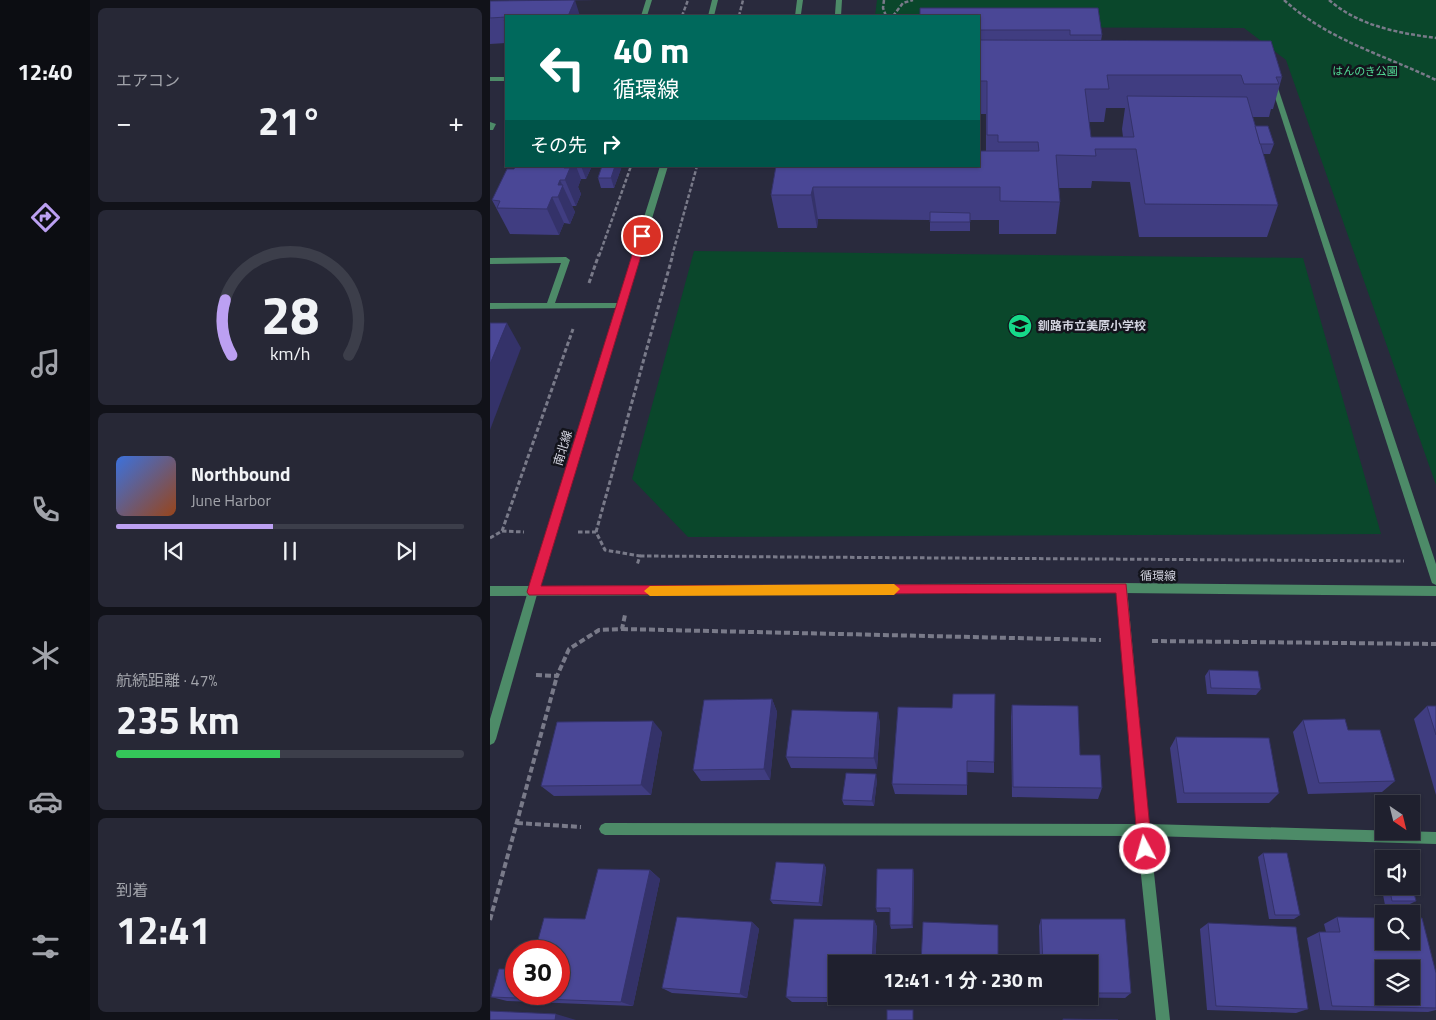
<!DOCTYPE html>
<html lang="ja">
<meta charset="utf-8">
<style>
:root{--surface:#1f202e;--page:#272836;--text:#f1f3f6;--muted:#a1a3aa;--line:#3c3e4a;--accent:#bca0f2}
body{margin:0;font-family:"Titillium Web","Noto Sans JP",sans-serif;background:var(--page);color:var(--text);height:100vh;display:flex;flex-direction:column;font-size:19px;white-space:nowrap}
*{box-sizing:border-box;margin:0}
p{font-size:16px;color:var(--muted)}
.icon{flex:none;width:28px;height:28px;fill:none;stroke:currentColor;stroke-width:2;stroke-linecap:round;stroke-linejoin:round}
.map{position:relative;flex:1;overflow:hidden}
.side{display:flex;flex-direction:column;gap:8px;padding:8px;background:#111219;width:400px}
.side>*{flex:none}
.top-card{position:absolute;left:15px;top:15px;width:475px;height:152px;border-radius:0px;box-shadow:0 1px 4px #0004,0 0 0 1px var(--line);background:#00695c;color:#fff;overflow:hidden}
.needle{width:32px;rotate:145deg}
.controls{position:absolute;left:885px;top:795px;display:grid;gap:10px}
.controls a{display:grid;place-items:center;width:45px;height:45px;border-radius:0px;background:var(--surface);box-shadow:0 1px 4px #0004,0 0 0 1px var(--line);font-size:25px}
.speed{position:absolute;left:15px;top:940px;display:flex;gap:10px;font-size:25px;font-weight:700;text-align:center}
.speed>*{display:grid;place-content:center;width:65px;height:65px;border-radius:50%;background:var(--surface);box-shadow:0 1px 4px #0004,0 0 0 1px var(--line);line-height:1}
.speed .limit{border:8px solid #d22;background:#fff;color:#111}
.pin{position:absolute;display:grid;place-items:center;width:42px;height:42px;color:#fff;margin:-21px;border:2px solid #fff;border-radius:50%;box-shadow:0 1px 5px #0007}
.me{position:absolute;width:55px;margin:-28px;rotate:354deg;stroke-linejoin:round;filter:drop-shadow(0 0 4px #0008)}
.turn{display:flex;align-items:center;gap:18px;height:105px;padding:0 25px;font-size:22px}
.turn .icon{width:65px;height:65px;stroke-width:2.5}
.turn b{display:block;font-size:35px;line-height:42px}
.then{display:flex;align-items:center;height:48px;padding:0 25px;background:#0003;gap:10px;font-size:19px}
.big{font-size:38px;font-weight:700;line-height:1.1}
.side .widget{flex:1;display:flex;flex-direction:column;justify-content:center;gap:8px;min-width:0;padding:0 18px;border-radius:8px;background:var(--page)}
.side .dial{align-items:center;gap:0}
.dial svg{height:130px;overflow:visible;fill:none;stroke:var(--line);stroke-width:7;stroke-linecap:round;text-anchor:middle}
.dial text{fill:var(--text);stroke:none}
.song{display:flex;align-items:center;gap:15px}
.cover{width:60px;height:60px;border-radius:8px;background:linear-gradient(135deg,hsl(220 70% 55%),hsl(20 70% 35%))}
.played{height:5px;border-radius:2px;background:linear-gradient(90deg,var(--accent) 45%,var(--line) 45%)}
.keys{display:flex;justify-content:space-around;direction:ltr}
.heat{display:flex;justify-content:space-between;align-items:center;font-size:28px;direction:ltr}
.charge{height:8px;border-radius:4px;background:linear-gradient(90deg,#34c759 47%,var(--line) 0)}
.trip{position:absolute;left:338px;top:955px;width:270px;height:50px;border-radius:0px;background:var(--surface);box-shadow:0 1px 4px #0004,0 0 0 1px var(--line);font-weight:700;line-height:50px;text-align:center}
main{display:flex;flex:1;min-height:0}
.tab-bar{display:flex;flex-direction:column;width:90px;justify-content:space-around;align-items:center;background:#0c0d12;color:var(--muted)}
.tab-bar .icon{width:35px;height:35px}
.tab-bar .active{color:var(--accent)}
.tab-bar b{font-size:22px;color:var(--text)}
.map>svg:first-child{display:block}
.green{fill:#0a472b}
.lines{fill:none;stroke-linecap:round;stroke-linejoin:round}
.path-far2{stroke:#797a89;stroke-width:2.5;stroke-dasharray:4 2;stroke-linecap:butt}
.path-far1{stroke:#797a89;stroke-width:3;stroke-dasharray:4.5 2.5;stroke-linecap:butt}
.path{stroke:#797a89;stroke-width:4;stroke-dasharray:6 3;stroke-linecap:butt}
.service{fill:#4d8b68;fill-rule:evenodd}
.minor{fill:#4d8b68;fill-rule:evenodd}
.tertiary{fill:#4d8b68;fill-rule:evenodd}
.wall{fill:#403d81;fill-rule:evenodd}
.shaded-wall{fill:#343269}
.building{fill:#4a4796;stroke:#343269;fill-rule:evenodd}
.route{fill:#e11d48;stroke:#92132f}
.slow{fill:#f59e0b}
.labels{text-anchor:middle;stroke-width:5;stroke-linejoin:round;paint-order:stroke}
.far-park-label{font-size:11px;fill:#52dc96;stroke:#13141c}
.poi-label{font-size:12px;font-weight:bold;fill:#d2d3df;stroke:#13141c;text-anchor:start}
.street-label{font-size:12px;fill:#d2d3df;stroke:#13141c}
</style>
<main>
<nav class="tab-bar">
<b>12:40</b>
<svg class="icon active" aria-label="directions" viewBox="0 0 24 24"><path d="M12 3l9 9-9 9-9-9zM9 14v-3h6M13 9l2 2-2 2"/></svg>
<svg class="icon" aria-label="music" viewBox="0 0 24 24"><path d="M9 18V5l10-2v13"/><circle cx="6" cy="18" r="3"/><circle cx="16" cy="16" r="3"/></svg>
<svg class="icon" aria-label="phone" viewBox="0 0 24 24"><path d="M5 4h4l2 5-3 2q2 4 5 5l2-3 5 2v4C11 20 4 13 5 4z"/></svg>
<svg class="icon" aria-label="climate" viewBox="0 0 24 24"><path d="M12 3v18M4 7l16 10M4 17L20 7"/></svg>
<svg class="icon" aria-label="car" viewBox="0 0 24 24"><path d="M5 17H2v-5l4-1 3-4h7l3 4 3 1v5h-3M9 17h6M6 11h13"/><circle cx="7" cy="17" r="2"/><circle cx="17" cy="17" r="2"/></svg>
<svg class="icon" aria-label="filters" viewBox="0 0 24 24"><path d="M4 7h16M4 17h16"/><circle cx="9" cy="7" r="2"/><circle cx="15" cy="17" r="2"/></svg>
</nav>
<section class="side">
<div class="widget"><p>エアコン</p>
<div class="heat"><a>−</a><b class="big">21°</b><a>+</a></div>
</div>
<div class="widget dial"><svg viewBox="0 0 100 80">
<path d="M14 69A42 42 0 1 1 86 69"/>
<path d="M14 69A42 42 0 0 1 10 35" stroke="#bca0f2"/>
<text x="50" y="56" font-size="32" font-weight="700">28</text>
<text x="50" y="72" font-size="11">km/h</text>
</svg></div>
<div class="widget">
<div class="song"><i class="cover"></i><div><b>Northbound</b><p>June Harbor</p></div></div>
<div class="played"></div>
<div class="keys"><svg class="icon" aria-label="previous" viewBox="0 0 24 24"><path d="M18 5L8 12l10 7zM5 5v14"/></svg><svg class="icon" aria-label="pause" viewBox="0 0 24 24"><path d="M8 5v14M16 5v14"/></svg><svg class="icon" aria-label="next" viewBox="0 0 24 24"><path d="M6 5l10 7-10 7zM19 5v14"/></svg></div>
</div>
<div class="widget"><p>航続距離 · 47%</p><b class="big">235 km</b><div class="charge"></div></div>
<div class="widget"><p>到着</p><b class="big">12:41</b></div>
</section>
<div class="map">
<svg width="946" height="1020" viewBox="0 0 946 1020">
<rect width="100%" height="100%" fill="#292a3d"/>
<g class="green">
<polygon points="387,0 946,0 946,485 796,60 754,28 489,27 489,16 385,16"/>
<polygon points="204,251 813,258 891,534 198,537 142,479"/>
</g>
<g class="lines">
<g class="path-far2">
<polyline points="394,0 393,8 396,16"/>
<path d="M794,0C838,40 894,55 946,80"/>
<path d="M839,0C869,26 908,33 946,38"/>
<polyline points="192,16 198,0"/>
<polyline points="249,16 253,0"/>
<polyline points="403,16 413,3 423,0"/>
<polyline points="109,256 141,166"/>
<polyline points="182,256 207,166"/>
</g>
<g class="path-far1">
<polyline points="99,283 109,254"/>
<polyline points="12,531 34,532"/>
<polyline points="88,532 106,532 115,550 150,556 147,565"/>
<polyline points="106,532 183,254"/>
<polyline points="0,538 12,531 83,329"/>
<polyline points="150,556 914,561"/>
</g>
<g class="path">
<polyline points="132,629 611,640"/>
<polyline points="662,641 946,644"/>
<polyline points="46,675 67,676 79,649 109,630 132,629 135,615"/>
<polyline points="27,823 91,827"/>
<polyline points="0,920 67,676"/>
</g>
<g class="service">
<polygon points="156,0 162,0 157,16 151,16"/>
<polygon points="307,0 313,0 311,14 345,14 346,0 352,0 351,16 305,16"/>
<rect x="0" y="77" width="16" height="4"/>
<polygon points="781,81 786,82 946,564 946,585 942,583 941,580 780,82"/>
<polygon points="0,122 6,124 3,130 0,130"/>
<polygon points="76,257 80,260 65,303 131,303 134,304 134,308 0,309 0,303 57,303 71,263 0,264 0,258"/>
</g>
<g class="minor">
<polygon points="632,583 636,585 637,588 659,824 946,832 946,844 660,836 680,1020 666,1020 647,836 115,835 111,833 109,829 111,825 115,823 646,824 627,588 628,585"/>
<polygon points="43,586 47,588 48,591 6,739 4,743 0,745 0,719 38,591 39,588"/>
</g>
<g class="tertiary">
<polygon points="222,0 228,0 224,16 218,16"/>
<polygon points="170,166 178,166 50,586 632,583 946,586 946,596 632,593 0,596 0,586 39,586"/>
</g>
</g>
<g class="wall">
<polygon points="85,0 16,16 16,43 0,44 0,1 102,0"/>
<path d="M430,8H608L612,35L611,41H781L792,77L783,109H781L779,117H762L765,126H778L784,144L780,154H773L788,205L777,237H649L640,182L602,181L601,188H569L570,202L566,234H509V220H480V231H440V220L328,219L327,228H288L281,195L286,166H489V151H496V114H489V16H430ZM616,108H635L632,129L633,137H601L599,122H614Z"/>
<polygon points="26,166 100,166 101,168 96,179 91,179 88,187 91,194 86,206 82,206 85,212 80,224 74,223 69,235 20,234 2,200"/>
<polygon points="112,166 132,166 124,188 111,188 108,178"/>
<polygon points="719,670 771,689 766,695 717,694 715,676"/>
<polygon points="282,699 287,712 280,780 211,781 203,770"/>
<polygon points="522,705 590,755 612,788 608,799 522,797 521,717"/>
<polygon points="937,706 946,706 946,795 924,719"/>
<polygon points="408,707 504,762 504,773 477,772 477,795 405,794 402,784"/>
<polygon points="388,712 390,724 387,769 301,768 296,757"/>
<polygon points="813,720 858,730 905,781 892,792 818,794 803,732"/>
<polygon points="172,732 161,795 64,796 51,786"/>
<polygon points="686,737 789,793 779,803 687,803 680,748"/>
<polygon points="387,780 384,806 354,805 352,800"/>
<polygon points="773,853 810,915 804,919 779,919 768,857"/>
<polygon points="892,854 894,859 894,886 921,886 926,901 918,905 895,905 886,859"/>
<polygon points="334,864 336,868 332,906 283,904 280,900"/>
<polygon points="160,870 170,879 143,1006 17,1001 1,997 69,994 95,919"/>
<polygon points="424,873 423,928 401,929 400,925 400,912 387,912 386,908"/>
<polygon points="847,917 946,973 946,1010 938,1012 830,1010 817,938 829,932 836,932 834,924"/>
<polygon points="551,919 641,993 635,998 551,997 551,996 599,996 599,964 550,964 549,926"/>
<polygon points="384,920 387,927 383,1002 302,1002 296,997"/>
<polygon points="262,922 269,929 257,998 182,993 172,988"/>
<polygon points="718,923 818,1009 806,1013 717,1010 710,929"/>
</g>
<g class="shaded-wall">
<polygon points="85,0 90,16 78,16"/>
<polygon points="75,166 86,166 91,179 88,187 91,194 86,206 75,180"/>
<polygon points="91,166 100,166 101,168 96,179"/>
<polygon points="125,166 132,166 124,188 121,178"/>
<polygon points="70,180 85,212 80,224 68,197 68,185"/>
<polygon points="323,187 328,219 327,228 321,195"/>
<polygon points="62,197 74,223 69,235 57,209"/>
<polygon points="17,323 31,348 0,430 0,364"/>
<polygon points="282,699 287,712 280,780 274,769"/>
<polygon points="388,712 390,724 387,769 384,758"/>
<polygon points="163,721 172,732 161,795 151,785"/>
<polygon points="386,774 387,780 384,806 382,801"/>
<polygon points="334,864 336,868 332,906 329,903"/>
<polygon points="423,869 424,873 423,928 422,925"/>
<polygon points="160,870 170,879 143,1006 131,1002"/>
<polygon points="384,920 387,927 385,964 382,964"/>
<polygon points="262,922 269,929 257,998 250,994"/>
<polygon points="380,996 384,996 383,1002 380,998"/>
<polygon points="66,1014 86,1020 65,1020"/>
</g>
<g class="building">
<polygon points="85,0 78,16 16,16 16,21 14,21 16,17 0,18 0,1"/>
<polygon points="430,8 608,8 612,35 580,35 580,30 489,30 489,16 430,16"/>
<polygon points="489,40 781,41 792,77 786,77 789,84 754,84 751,75 617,75 619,89 595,89 601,137 644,137 637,96 757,97 788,205 655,204 646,149 605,149 606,156 566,155 570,202 510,201 510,187 323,187 321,195 281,195 286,166 489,166 489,151 549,151 548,142 508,142 508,135 497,135 497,81 489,81"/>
<polygon points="765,126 778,126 784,144 770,144"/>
<polygon points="26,166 75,166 74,168 80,168 75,180 70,180 68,185 73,185 68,197 62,197 57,209 7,208 10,201 2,200 17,169 24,169"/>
<polygon points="112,166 125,166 121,178 108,178"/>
<polygon points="440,212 480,213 480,222 440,222"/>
<polygon points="0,323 17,323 0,364"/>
<polygon points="719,670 768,671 771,689 721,688"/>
<polygon points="463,694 505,694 504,762 477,761 477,785 402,784 408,707 462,708"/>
<polygon points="282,699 274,769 203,770 214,700"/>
<polygon points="522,705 588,706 590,755 610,755 612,788 523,787"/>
<polygon points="937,706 946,706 946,735"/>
<polygon points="302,710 388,712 384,758 296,757"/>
<polygon points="855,719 858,730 890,730 905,781 829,783 813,720"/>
<polygon points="163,721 151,785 51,786 67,722"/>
<polygon points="686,737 779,738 789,793 694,793"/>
<polygon points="356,773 386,774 382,801 352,800"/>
<polygon points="773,853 797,853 810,915 785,915"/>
<polygon points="892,854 916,855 917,859 894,859 894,860"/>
<polygon points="286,862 334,864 329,903 280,900"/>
<polygon points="108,869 160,870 131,1002 1,997 9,969 26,969 26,994 69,994 69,951 45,951 54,918 95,919"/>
<polygon points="387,869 423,869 422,925 400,925 400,908 386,908"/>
<polygon points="921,881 926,901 902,901 899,886 921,886"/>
<polygon points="187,917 262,922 250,994 172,988"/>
<path d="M847,917L894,918V941H921V918H932L946,973V1008L842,1006L829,932H850ZM894,969H921V996H894Z"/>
<polygon points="304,919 384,920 382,964 346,964 346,996 380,996 380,998 296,997"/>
<polygon points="551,919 635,919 641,993 599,993 599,964 553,964"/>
<polygon points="433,922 508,925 508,964 431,964"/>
<polygon points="718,923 806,927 818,1009 726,1006"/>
<rect x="397" y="1010" width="26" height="10"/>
<polygon points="0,1011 66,1014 65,1020 0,1020"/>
<polygon points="573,1019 628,1020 573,1020"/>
</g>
<polygon class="route" points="152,233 157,236 51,586 636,584 662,849 660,854 655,856 650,854 648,849 626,593 39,595 37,592 148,236"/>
<polygon class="slow" points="404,584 410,589 404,595 160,596 154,591 160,586"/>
<defs>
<g id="school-disc" transform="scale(1.25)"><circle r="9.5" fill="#16d989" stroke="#13141c"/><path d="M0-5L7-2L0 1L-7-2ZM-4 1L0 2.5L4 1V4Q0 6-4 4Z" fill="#111"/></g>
</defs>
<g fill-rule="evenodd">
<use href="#school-disc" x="530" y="326"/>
</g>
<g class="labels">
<g class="far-park-label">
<text x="875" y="75">はんのき公園</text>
</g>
<g class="poi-label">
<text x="548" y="330">釧路市立美原小学校</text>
</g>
<g class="street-label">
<text transform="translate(73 448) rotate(-73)" y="4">南北線</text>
<text transform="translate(668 576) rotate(1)" y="4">循環線</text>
</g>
</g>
</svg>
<div class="controls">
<a><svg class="needle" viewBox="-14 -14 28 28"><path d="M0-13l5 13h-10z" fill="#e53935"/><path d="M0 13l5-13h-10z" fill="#a1a3aa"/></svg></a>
<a><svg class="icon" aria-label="sound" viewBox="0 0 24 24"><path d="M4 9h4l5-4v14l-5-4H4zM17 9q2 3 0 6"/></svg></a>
<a><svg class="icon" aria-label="search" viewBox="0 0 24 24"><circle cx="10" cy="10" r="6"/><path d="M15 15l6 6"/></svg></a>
<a><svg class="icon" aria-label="layers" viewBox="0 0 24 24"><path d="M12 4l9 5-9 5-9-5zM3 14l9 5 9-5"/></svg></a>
</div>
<div class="speed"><div class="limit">30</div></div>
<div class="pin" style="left:152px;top:236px;background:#d93025"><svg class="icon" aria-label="arrive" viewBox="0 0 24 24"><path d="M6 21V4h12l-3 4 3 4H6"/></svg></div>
<svg class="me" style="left:655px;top:849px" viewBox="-20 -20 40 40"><circle r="17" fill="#e11d48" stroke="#fff" stroke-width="3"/><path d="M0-11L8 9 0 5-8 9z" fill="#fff"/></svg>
<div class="trip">12:41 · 1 分 · 230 m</div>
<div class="top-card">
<div class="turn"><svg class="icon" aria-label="left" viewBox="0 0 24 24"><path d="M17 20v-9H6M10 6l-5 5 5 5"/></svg><div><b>40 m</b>循環線</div></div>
<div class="then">その先<svg class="icon" aria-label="right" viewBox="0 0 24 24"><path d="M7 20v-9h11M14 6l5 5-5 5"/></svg></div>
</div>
</div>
</main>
